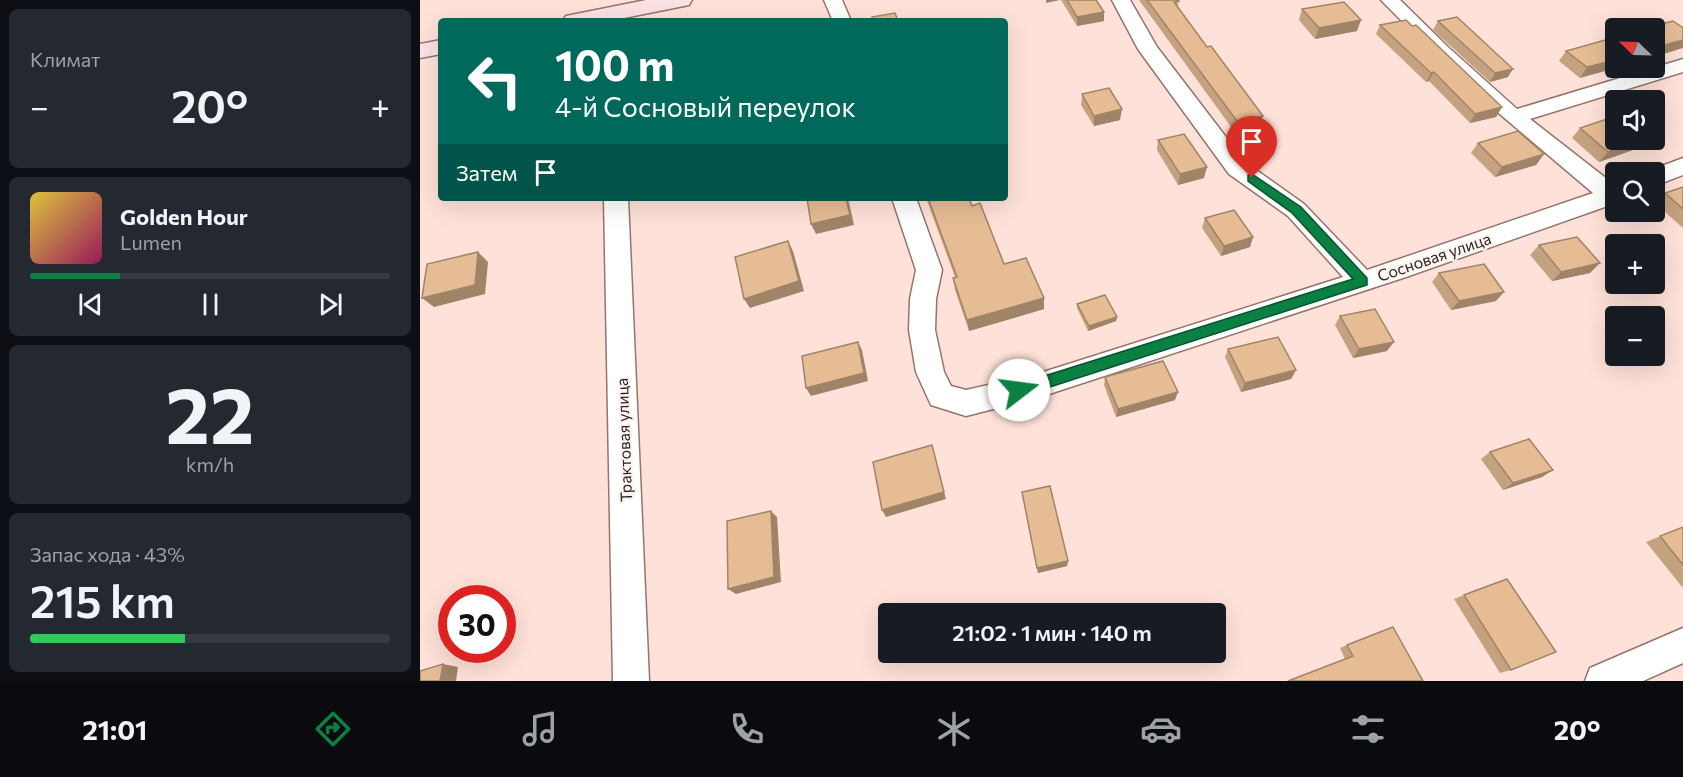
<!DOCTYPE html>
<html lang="ru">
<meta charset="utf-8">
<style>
:root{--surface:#171b24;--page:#242831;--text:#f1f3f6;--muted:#9ea1a6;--line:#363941;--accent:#0b8043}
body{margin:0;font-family:Commissioner,sans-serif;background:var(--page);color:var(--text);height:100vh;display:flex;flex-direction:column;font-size:22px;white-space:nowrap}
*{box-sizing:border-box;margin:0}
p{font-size:20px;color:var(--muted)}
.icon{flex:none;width:33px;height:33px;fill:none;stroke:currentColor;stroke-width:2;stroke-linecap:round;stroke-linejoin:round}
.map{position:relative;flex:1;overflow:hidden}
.drawer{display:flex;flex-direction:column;gap:9px;padding:9px;background:#0d0f14;width:420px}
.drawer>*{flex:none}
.hud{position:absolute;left:18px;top:18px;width:570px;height:183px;border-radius:6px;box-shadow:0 6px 24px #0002;background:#00695c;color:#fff;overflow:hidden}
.needle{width:39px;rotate:293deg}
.fabs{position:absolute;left:1185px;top:18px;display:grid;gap:12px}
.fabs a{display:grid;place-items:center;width:60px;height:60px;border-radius:6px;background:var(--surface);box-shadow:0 6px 24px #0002;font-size:30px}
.speed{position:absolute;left:18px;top:585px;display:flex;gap:12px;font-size:30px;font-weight:700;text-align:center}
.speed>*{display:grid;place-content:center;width:78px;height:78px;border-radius:50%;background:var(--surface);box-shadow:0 6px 24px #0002;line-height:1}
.speed .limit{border:9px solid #d22;background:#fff;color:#111}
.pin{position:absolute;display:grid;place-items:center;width:51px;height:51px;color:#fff;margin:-62px -26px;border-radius:50% 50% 50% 0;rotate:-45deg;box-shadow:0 0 6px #0007}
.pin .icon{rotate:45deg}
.me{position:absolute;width:66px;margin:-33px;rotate:75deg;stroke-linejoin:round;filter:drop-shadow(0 0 4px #0008)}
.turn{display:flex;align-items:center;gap:21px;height:126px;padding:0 18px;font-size:27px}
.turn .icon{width:78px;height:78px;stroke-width:2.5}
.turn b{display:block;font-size:42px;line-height:51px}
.then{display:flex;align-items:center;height:57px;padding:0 18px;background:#0003;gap:12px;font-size:22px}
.big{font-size:45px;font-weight:600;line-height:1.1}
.drawer .card{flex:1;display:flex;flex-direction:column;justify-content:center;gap:9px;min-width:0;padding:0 21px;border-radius:9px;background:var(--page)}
.drawer .dial{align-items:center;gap:0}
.dial b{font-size:78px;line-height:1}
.song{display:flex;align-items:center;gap:18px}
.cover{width:72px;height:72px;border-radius:9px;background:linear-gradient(135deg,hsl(50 70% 55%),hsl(330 70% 35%))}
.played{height:6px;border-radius:3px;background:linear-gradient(90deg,var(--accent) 25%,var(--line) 25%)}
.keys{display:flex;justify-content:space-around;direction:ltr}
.heat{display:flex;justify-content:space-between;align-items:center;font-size:33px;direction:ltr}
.charge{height:9px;border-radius:4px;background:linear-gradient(90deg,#34c759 43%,var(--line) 0)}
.trip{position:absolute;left:458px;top:603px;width:348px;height:60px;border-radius:6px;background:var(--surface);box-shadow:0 6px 24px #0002;font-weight:600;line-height:60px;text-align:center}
.dock{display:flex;height:96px;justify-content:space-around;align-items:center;background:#090b0e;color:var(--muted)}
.dock .icon{width:42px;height:42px}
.dock .current{color:var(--accent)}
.dock b{font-size:27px;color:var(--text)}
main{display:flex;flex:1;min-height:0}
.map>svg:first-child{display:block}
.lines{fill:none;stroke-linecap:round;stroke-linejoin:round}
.street-casing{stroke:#95756b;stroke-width:3}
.secondary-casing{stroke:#95756b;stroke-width:3}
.street{fill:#fff;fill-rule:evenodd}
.secondary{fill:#fbe2e5;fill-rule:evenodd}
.wall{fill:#c5a27f}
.shaded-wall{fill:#a08468}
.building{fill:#e5bc94;stroke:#a08468;stroke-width:1.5}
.route{fill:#0b8043;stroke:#07532c;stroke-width:1.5}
.labels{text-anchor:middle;stroke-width:4.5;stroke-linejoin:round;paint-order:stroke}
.street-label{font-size:16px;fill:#2f231e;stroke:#fbf4f1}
</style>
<main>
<section class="drawer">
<div class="card"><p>Климат</p>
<div class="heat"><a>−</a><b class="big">20°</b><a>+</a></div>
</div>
<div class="card">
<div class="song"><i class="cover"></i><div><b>Golden Hour</b><p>Lumen</p></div></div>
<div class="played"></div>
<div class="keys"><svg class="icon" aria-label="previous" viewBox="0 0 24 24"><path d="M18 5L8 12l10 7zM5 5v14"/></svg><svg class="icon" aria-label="pause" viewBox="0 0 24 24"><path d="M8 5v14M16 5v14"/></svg><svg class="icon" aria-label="next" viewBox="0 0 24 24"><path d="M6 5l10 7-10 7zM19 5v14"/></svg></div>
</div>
<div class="card dial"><b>22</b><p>km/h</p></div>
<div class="card"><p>Запас хода · 43%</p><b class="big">215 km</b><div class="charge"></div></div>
</section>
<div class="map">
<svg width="1263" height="681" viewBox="0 0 1263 681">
<rect width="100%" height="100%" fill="#fee1d8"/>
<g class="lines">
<g class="street-casing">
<g id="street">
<polygon points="404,0 422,0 431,21 413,21"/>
<polygon points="692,0 710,0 737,47 825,162 884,204 947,270 1173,193 1042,82 961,0 980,0 1029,48 1097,109 1263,59 1263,72 1110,119 1196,186 1196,203 986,277 617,398 546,416 511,405 496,372 489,330 490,299 496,270 472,198 496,198 522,270 516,299 515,330 524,372 531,386 546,390 617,374 923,277 868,216 809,174 718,49"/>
<polygon points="1263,158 1263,175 1234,186 1234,172 1226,172"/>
<polygon points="184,198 208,198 229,681 193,681"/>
<polygon points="1263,628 1263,663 1223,681 1165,681 1170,668"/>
</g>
</g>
<g class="secondary-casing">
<g id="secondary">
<polygon points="226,0 272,0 269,5 189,21 142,21 146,16"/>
<polygon points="21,40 21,54 0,58 0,44"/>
</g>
</g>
<use href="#street" class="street"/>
<use href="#secondary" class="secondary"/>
</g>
<g class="wall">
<polygon points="641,0 676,0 684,12 684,21 657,26"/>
<polygon points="719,0 758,0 758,7 840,125 814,131"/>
<polygon points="882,9 937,31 895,39 879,20"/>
<polygon points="1018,21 1088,77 1070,82 1013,30"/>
<polygon points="960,25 992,26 1082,107 1076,117 1050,123 1009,81 1006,82 956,34"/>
<polygon points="1196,37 1160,78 1139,61 1146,51"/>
<polygon points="662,94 700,120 674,126 661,105"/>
<polygon points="1160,128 1222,140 1213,150 1179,162 1152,138"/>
<polygon points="738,140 784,178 758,185 737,150"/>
<polygon points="1058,143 1124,154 1116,165 1075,177 1051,153"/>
<polygon points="1263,187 1263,228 1235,203 1245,193"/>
<polygon points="506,198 549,198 552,206 584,264 624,309 549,331 535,290 533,278 535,277"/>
<polygon points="785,218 830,247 801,256 782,228"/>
<polygon points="1119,245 1170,273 1132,281 1110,255"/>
<polygon points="1019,273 1076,301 1031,310 1012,282"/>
<polygon points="657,304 697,317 696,321 668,331 657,308"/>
<polygon points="920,316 967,351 933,358 915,325"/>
<polygon points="808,349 876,370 871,379 821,392 805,357"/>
<polygon points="685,377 755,400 696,417 684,385"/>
<polygon points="1070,452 1133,470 1122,477 1083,490 1061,459"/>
<polygon points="602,492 648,561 647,566 618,573"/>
<polygon points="1263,527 1263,588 1226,542"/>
<polygon points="1044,595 1091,670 1080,673 1034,599"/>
<polygon points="927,645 1003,681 925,659 920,648"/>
</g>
<g class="shaded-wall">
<polygon points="626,0 640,0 626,3"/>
<polygon points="684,12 684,21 657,26 657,17"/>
<polygon points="941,20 937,31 895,39 899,28"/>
<polygon points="1263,40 1263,48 1234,57 1234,48"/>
<polygon points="1196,60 1196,68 1160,78 1167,67"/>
<polygon points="1093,69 1088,77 1070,82 1075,73"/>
<polygon points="1014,72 1009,81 1006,82 1011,73"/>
<polygon points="1082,107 1076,117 1050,123 1055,114"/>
<polygon points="702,109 700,120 674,126 674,116"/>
<polygon points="843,116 840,125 814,131 817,121"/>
<polygon points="1222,140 1213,150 1179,162 1188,152"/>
<polygon points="1124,154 1116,165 1075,177 1082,167"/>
<polygon points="787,167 784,178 758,185 760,174"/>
<polygon points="426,198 428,198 434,225 396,234 391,224"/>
<polygon points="833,237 830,247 801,256 804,246"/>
<polygon points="368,241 373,251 384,291 330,308 324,299"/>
<polygon points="58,252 68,262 65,294 14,307 2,298"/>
<polygon points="1180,263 1170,273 1132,281 1141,272"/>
<polygon points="1084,292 1076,301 1031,310 1039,301"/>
<polygon points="624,298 624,309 549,331 547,320"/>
<polygon points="697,317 696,321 668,331 669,326"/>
<polygon points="438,342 442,350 448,381 391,396 386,388"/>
<polygon points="974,342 967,351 933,358 939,349"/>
<polygon points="876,370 871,379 821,392 825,383"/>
<polygon points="758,392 755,400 696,417 698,409"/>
<polygon points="512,445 526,499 466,517 462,510"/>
<polygon points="1133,470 1122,477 1083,490 1093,483"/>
<polygon points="351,511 357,517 361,582 316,594 308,589"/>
<polygon points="648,561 647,566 618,573 617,568"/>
<polygon points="23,664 38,667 36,681 20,681"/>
</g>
<g class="building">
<polygon points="647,0 676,0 684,12 657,17"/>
<polygon points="727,0 758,0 759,1 754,2 787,47 791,46 843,116 817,121"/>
<polygon points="924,2 941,20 899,28 882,9"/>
<polygon points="475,13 478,21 454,21 452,17"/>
<polygon points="1037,17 1093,69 1075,73 1018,21"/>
<polygon points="986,20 992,26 996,25 1082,107 1055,114 1014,72 1011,73 960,25"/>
<polygon points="1253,21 1263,28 1263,40 1234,48 1234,28 1225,28"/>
<polygon points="1196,37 1196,60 1167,67 1146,51"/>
<polygon points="689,88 702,109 674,116 662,94"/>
<polygon points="1193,117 1196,119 1196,140 1222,140 1188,152 1160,128"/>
<polygon points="1098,131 1124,154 1082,167 1058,143"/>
<polygon points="764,134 787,167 760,174 738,140"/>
<polygon points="1263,187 1263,209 1245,193"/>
<polygon points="387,198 426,198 430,215 391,224"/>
<polygon points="508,198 549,198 552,206 560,203 584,264 606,258 624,298 547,320 533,278 537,277"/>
<polygon points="814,210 833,237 804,246 785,218"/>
<polygon points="1157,237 1180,263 1141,272 1119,245"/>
<polygon points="368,241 379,281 324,299 315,257"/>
<polygon points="58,252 55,285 2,298 7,264"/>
<polygon points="1064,264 1084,292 1039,301 1019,273"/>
<polygon points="685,295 697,317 669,326 657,304"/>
<polygon points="955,309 974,342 939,349 920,316"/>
<polygon points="858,337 876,370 825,383 808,349"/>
<polygon points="438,342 444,373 386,388 382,356"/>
<polygon points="743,361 758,392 698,409 685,377"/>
<polygon points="1109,439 1133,470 1093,483 1070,452"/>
<polygon points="512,445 524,492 462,510 453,462"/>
<polygon points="630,486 648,561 617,568 602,492"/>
<polygon points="351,511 354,577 308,589 307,521"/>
<polygon points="1263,527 1263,565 1240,536"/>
<polygon points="1087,579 1136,652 1091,670 1044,595"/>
<polygon points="973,627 1003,681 868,681 933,656 927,645"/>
<polygon points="23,664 20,681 0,681 0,671"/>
</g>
<polygon class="route" points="832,174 881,207 947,278 947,285 599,397 594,395 592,390 599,384 933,279 872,213 828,181 828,175"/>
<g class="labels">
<g class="street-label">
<text transform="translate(1014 257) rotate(-19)" y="6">Сосновая улица</text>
<text transform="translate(204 440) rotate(-92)" y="6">Трактовая улица</text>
</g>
</g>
</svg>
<div class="fabs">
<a><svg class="needle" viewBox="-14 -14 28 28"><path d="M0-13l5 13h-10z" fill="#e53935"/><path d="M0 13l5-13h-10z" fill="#9ea1a6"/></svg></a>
<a><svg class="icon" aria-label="sound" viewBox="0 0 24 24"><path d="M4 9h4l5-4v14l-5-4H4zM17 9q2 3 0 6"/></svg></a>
<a><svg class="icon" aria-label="search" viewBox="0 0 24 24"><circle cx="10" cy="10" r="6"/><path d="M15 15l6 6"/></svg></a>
<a>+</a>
<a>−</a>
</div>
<div class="speed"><div class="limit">30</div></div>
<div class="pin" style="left:832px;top:178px;background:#d93025"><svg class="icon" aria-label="arrive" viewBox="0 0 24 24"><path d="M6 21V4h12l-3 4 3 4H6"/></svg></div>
<svg class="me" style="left:599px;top:390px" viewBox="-20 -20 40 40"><circle r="19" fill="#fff"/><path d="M0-13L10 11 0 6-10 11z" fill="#0b8043"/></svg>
<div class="trip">21:02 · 1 мин · 140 m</div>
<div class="hud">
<div class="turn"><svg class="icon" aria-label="left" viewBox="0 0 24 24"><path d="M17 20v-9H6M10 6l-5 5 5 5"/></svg><div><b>100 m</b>4-й Сосновый переулок</div></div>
<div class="then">Затем<svg class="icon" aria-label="arrive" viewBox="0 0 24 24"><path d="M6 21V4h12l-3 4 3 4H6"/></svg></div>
</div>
</div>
</main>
<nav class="dock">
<b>21:01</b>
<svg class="icon current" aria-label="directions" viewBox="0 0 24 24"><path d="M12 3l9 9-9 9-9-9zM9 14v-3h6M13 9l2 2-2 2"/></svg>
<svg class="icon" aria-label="music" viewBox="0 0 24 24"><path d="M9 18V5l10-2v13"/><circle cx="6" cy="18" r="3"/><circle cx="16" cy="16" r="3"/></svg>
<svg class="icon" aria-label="phone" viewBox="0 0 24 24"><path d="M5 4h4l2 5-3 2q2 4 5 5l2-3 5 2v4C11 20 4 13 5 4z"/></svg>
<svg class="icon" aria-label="climate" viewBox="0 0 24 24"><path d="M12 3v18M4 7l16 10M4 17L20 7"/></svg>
<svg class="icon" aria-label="car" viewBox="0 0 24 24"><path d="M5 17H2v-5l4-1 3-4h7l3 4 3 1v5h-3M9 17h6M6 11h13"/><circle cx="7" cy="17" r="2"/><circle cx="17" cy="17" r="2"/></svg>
<svg class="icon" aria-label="filters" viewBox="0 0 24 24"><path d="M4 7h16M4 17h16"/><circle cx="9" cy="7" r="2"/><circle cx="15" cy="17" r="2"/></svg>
<b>20°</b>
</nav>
